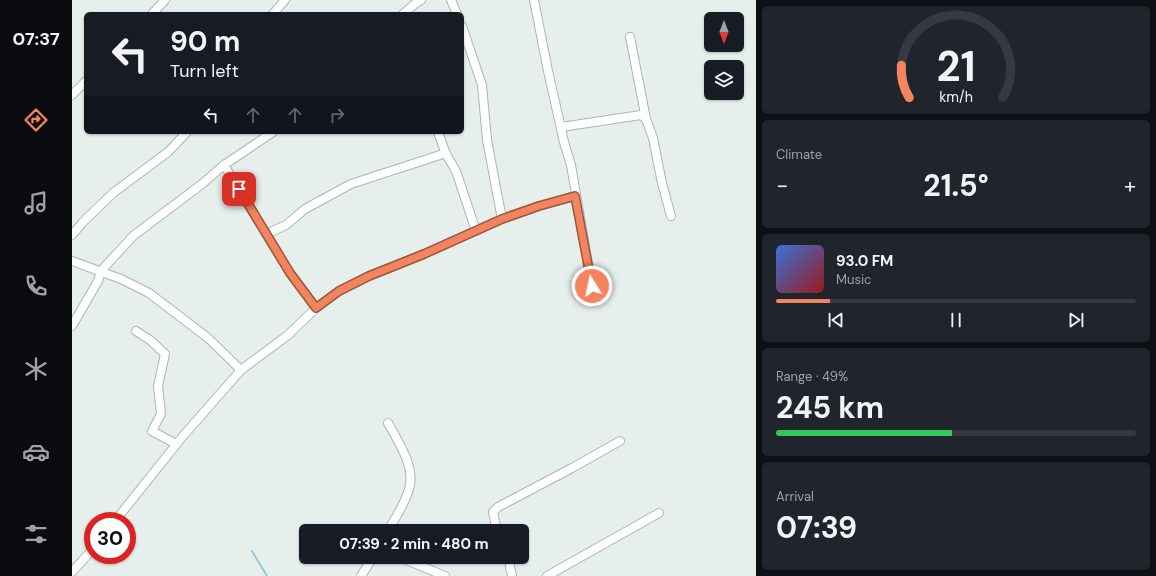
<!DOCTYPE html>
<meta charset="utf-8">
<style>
:root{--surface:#171b24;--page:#20242c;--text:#f1f3f6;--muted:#9ea1a6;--line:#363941;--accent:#f4845f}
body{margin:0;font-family:"DM Sans",sans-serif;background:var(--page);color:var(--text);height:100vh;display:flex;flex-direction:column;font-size:15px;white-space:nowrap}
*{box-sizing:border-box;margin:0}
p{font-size:13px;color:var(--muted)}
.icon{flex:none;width:22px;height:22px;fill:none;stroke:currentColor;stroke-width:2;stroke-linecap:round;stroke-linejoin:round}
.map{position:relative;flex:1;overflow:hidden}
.side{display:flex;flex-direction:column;gap:6px;padding:6px;background:#0d0f14;width:400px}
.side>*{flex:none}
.banner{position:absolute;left:12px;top:12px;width:380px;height:122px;border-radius:6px;box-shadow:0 1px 3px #0004;background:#171b24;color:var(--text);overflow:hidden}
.needle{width:26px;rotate:180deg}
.tools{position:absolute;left:632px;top:12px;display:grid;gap:8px}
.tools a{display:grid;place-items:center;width:40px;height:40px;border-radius:6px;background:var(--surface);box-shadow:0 1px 3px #0004;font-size:20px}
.speed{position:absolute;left:12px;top:512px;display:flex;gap:8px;font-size:20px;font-weight:700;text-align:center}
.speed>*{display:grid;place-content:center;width:52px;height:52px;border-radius:50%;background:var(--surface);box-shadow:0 1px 3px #0004;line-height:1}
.speed .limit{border:6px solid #d22;background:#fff;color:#111}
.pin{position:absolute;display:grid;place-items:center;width:34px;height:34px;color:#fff;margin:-17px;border-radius:8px;box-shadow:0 2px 6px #0006}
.me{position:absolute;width:44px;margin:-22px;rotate:350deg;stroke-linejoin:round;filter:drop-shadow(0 0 3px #0008)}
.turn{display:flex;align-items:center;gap:14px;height:84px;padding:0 20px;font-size:18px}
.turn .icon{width:52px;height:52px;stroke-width:2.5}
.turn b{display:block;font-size:28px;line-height:34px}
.lanes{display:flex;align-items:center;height:38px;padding:0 20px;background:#0003;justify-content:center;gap:20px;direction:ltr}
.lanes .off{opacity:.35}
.big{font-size:30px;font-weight:700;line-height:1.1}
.side .card{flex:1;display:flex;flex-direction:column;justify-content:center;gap:6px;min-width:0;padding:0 14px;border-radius:6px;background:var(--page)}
.side .dial{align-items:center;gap:0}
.dial svg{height:104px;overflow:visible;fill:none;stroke:var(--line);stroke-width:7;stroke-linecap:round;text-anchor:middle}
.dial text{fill:var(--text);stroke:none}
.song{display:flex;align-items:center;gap:12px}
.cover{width:48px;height:48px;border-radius:6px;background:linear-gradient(135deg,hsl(220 70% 55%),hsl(0 70% 35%))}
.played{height:4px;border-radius:2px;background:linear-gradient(90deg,var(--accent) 15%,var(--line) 15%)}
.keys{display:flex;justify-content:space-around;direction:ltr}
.heat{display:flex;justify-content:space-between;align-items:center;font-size:22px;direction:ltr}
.charge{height:6px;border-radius:3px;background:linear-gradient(90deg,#34c759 49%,var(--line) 0)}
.trip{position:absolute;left:227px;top:524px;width:230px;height:40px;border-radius:6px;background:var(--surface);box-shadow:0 1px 3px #0004;font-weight:700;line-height:40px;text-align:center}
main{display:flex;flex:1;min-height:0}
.dock{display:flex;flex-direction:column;width:72px;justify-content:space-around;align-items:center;background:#090b0e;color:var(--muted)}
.dock .icon{width:28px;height:28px}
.dock .current{color:var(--accent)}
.dock b{font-size:18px;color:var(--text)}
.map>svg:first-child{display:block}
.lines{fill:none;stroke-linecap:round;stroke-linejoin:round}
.stream{stroke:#8ec9d4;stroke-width:2}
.street-casing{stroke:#a8b8b2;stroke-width:10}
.street{stroke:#fff;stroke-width:8}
.route-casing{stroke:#9f563e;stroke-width:10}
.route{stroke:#f4845f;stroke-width:7}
</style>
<main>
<nav class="dock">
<b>07:37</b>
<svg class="icon current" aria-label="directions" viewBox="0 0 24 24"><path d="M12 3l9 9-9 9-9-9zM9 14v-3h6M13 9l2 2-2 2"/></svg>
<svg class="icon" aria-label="music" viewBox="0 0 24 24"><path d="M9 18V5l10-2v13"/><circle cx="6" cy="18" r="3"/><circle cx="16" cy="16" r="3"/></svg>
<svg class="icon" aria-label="phone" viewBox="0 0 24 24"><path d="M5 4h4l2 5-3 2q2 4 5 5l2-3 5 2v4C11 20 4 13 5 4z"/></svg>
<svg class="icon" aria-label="climate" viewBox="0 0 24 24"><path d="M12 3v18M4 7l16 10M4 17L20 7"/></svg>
<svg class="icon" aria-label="car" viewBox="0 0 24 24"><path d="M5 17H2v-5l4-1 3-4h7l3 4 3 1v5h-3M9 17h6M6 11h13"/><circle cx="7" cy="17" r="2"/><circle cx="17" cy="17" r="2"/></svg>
<svg class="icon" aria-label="filters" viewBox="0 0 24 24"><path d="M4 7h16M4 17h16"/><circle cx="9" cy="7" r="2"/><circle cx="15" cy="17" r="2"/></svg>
</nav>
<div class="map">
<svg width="684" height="576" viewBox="0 0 684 576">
<rect width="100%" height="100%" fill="#e6efeb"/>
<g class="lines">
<polyline class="stream" points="180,551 195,576"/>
<g class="street-casing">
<g id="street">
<polyline points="379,0 385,14"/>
<polyline points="462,0 476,71 492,142 499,165 522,299"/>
<polyline points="80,14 93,0"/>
<polyline points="201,14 213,0"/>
<polyline points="331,14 344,3 349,0"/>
<polyline points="390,26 410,85 415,140 430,219"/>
<polyline points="558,37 574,119 581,138 590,183 599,216"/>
<polyline points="0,95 14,81"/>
<polyline points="489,127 569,115 574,119"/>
<polyline points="366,132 374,154 384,171 404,231"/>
<polyline points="152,165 218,273 244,308"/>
<polyline points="194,234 214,225 233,209 279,184 371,154 374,154"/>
<polyline points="0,235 11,222 41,193 96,152 115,132"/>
<polyline points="0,261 49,279 77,293 136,338 169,370"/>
<polyline points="0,326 26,281 29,271 61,236 130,184 152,165 201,132"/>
<polyline points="64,331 78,340 93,354 86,386 89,414 80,431 104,444"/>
<polyline points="43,521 111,436 169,370 216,335 244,308 267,291 297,276 352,254 430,219 467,206 503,196"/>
<path d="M316,531C323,518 333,504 337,489C344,468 326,441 316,423"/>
<polyline points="425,531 421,512 426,507 500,468 548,441"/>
<polyline points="327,557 373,576"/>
<polyline points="436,557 440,576"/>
<polyline points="0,572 21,549"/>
<polyline points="289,576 301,557"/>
<polyline points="475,576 587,513"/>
</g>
</g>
<use href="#street" class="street"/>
</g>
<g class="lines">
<g class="route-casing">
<polyline id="route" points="167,189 218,273 244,308 267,291 297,276 352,254 430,219 467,206 503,196 520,286"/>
</g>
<use href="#route" class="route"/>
</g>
</svg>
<div class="tools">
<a><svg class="needle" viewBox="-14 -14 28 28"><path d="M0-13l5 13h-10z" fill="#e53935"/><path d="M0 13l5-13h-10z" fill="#9ea1a6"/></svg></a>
<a><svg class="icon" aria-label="layers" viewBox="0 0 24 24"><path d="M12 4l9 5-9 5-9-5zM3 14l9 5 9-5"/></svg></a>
</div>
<div class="speed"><div class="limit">30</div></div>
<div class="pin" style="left:167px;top:189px;background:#d93025"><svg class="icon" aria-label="arrive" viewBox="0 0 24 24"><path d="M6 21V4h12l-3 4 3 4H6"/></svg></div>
<svg class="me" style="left:520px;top:286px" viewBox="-20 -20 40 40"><circle r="17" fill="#f4845f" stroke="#fff" stroke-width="3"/><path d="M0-11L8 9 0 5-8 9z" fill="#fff"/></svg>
<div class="trip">07:39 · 2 min · 480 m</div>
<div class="banner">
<div class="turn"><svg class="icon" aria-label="left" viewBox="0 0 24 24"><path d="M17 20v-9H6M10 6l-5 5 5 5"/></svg><div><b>90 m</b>Turn left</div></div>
<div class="lanes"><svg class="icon" aria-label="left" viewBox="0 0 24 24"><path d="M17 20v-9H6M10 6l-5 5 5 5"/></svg><svg class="icon off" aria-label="ahead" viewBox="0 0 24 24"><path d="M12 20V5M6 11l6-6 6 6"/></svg><svg class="icon off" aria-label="ahead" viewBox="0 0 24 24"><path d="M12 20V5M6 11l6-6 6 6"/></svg><svg class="icon off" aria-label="right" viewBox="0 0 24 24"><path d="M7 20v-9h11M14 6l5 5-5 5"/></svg></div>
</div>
</div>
<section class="side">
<div class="card dial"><svg viewBox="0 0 100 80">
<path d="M14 69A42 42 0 1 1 86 69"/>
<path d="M14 69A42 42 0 0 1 8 44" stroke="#f4845f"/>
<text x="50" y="56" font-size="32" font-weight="700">21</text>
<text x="50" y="72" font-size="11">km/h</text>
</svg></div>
<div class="card"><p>Climate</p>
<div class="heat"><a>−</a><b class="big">21.5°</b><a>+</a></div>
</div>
<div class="card">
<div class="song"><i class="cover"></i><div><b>93.0 FM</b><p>Music</p></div></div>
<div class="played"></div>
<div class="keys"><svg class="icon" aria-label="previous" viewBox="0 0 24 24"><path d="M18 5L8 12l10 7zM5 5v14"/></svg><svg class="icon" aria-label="pause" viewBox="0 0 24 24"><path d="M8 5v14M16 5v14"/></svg><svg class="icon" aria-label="next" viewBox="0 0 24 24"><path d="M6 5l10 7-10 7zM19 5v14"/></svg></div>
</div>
<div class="card"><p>Range · 49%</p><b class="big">245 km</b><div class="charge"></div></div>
<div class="card"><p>Arrival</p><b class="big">07:39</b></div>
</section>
</main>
